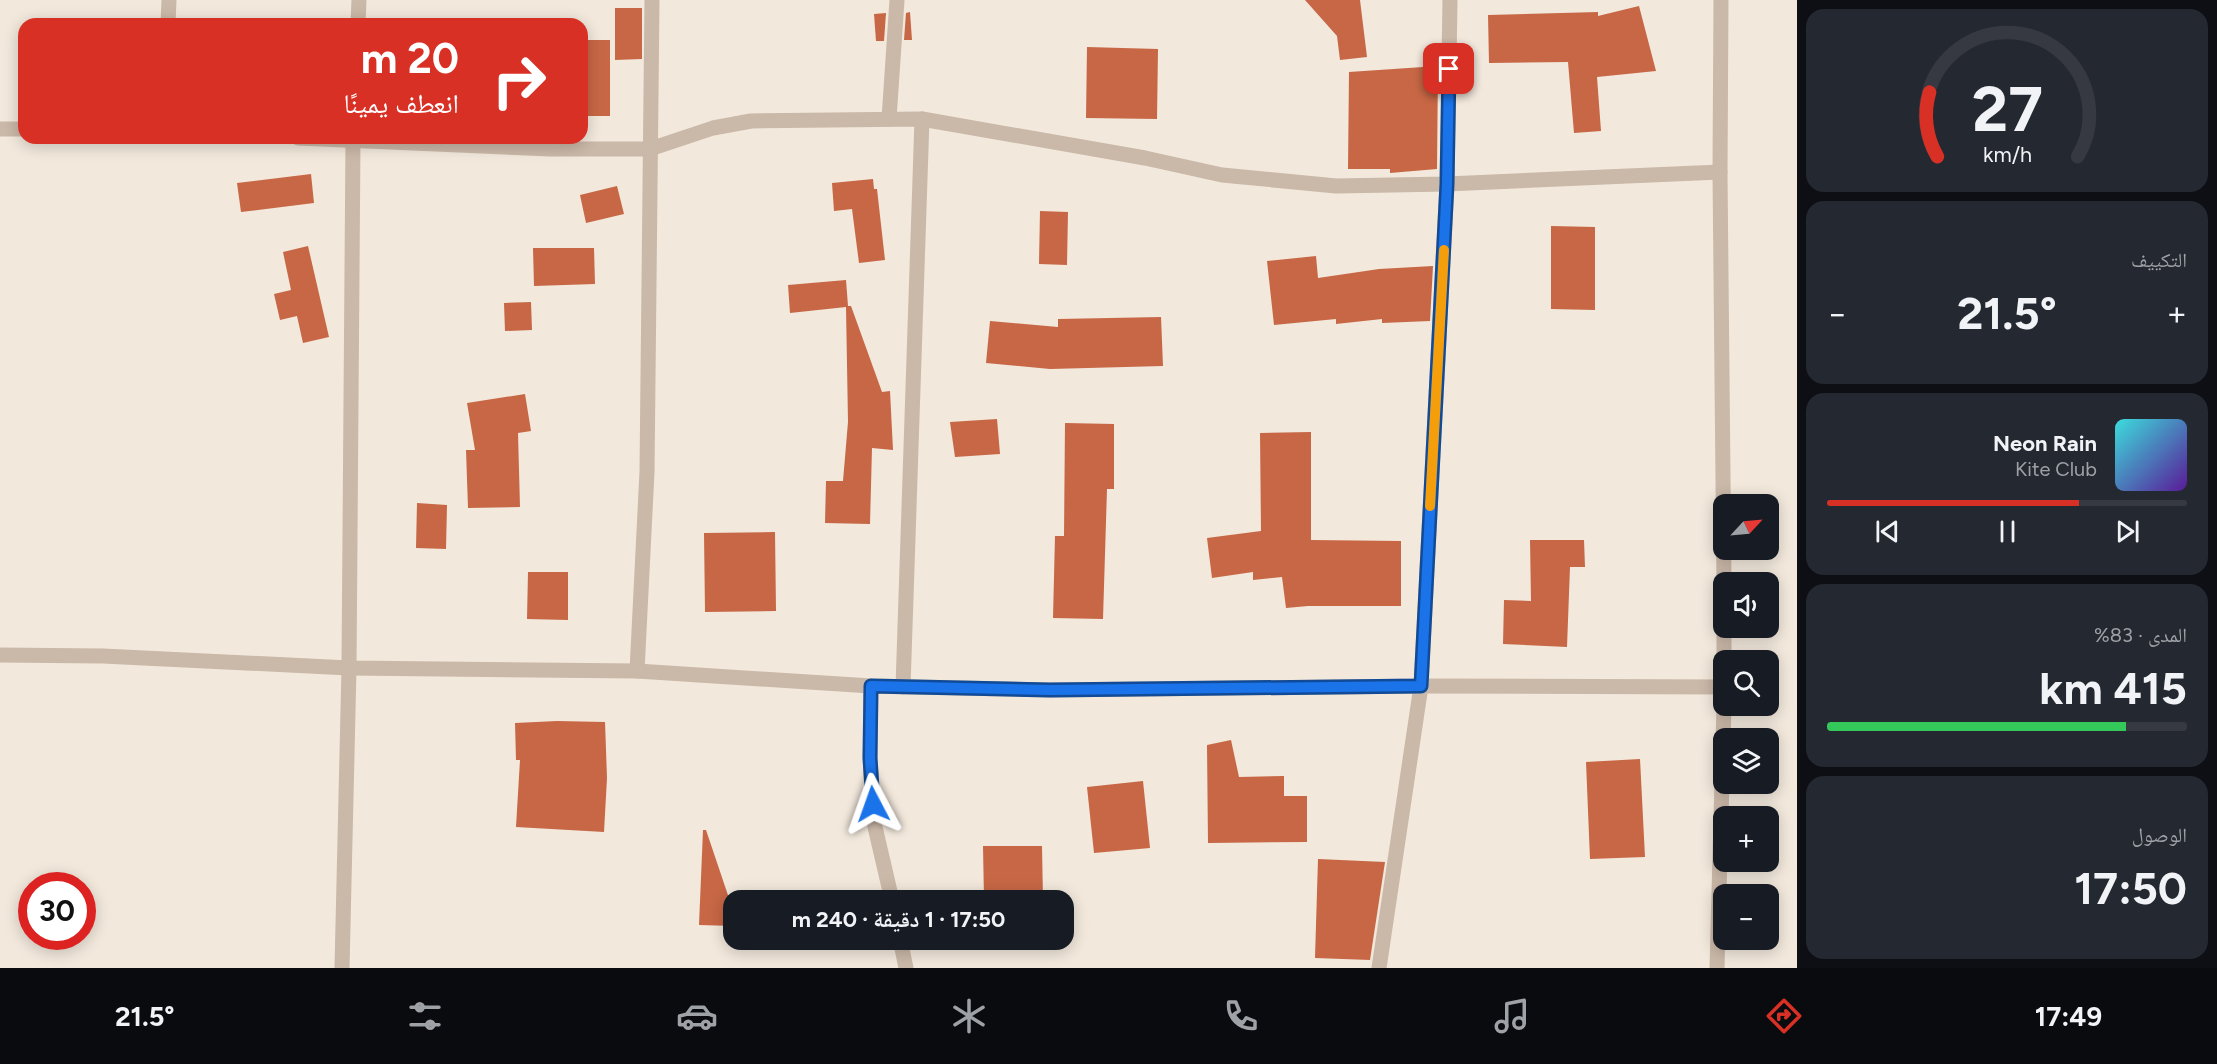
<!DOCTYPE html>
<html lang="ar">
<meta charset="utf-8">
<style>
:root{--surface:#171b24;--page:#242831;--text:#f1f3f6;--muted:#9ea1a6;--line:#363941;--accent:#d93025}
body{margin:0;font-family:Figtree,"Noto Naskh Arabic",sans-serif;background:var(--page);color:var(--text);direction:rtl;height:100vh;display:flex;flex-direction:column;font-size:22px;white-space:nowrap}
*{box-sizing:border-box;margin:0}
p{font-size:20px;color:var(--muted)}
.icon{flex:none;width:33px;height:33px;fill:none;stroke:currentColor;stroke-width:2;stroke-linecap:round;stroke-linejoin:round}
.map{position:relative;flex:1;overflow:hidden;direction:ltr}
.panel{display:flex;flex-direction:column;gap:9px;padding:9px;background:#0d0f14;width:420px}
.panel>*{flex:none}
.top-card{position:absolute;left:18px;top:18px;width:570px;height:126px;border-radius:18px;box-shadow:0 3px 15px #0003;direction:rtl;background:#d93025;color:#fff;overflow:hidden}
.needle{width:39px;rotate:64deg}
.fabs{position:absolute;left:1713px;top:494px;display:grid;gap:12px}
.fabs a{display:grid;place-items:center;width:66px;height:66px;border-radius:12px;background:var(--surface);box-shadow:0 3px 15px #0003;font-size:30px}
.speed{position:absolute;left:18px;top:872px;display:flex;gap:12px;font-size:30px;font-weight:700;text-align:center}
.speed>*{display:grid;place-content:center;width:78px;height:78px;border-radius:50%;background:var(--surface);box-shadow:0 3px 15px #0003;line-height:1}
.speed .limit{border:9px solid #d22;background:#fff;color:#111}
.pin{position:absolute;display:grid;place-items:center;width:51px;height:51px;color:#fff;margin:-26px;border-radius:12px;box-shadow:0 3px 9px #0006}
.me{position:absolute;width:66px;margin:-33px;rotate:356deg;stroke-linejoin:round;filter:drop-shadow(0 0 4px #0008)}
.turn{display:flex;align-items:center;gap:21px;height:126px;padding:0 30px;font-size:27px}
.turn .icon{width:78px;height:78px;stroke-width:2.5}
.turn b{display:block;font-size:42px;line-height:51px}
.big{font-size:45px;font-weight:700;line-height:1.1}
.panel .widget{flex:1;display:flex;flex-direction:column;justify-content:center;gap:9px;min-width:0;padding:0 21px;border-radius:18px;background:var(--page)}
.panel .dial{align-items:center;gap:0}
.dial svg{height:156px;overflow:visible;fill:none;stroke:var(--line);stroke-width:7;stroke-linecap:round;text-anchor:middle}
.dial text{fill:var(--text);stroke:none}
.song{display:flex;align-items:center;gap:18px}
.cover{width:72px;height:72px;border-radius:9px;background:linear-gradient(135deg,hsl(180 70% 55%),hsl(270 70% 35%))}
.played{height:6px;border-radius:3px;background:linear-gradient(90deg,var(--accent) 70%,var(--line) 70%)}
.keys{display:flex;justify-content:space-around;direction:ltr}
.heat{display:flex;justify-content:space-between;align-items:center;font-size:33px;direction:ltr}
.charge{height:9px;border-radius:4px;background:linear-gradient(90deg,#34c759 83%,var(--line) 0)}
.trip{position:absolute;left:723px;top:890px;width:351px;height:60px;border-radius:18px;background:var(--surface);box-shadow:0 3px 15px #0003;font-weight:700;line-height:60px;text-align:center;direction:rtl}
.tabs{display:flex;height:96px;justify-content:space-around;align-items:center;background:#090b0e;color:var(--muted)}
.tabs .icon{width:42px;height:42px}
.tabs .selected{color:var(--accent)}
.tabs b{font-size:27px;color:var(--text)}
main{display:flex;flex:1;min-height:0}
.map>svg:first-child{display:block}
.building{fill:#c76745}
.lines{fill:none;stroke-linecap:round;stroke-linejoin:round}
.minor{stroke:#cab8a8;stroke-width:15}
.route-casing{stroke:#114b97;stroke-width:15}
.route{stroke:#1a73e8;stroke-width:10}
.slow{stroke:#f59e0b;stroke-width:10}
</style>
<main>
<section class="panel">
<div class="widget dial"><svg viewBox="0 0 100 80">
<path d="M14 69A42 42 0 1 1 86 69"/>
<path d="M14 69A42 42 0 0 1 10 36" stroke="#d93025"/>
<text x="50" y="56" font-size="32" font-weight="700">27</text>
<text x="50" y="72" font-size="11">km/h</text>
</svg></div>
<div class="widget"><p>التكييف</p>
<div class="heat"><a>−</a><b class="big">21.5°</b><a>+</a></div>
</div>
<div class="widget">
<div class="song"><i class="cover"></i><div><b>Neon Rain</b><p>Kite Club</p></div></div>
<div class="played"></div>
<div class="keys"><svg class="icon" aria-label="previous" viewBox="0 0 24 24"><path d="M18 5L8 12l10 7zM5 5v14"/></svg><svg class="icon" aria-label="pause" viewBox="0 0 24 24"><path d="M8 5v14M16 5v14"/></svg><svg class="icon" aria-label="next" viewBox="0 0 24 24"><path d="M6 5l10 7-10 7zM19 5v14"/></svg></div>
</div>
<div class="widget"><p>المدى · 83%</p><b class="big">415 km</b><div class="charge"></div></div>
<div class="widget"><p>الوصول</p><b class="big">17:50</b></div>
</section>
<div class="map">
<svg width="1797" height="968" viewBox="0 0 1797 968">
<rect width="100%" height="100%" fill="#f2e8dc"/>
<g class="building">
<polygon points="1305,0 1360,0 1367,57 1340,60 1337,36"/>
<polygon points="1639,6 1656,71 1597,77 1601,131 1574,133 1568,62 1489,63 1488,15 1598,12 1598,16"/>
<polygon points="615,8 642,8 642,59 615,60"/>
<polygon points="910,12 912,40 904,40 906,13"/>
<polygon points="886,13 884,41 876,41 874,14"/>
<rect x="582" y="40" width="28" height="76"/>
<polygon points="1087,47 1158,49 1157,119 1086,118"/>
<polygon points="1438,66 1437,169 1390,173 1390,169 1348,169 1349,72"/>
<polygon points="311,174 314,203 241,212 237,183"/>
<polygon points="873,179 874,189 877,189 885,260 859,263 852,209 834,211 832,183"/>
<polygon points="617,186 624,214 586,223 580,195"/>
<polygon points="1040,211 1068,212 1067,265 1039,264"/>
<polygon points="1551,226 1595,227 1595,310 1551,309"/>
<polygon points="308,246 329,337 303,343 297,316 280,320 274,294 291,290 283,252"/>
<polygon points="533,248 594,248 595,284 534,286"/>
<polygon points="1316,256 1318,278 1379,269 1433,266 1430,321 1382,323 1382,319 1336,324 1336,319 1274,325 1267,261"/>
<polygon points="846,280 848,306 851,306 882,392 890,391 893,450 872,448 870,524 825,523 826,481 843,481 848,422 846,307 790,313 788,285"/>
<polygon points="531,302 532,330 505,331 504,303"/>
<polygon points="1161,317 1163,366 1050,369 986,363 990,321 1058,327 1058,319"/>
<polygon points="525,394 531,431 518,433 520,507 468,508 466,450 475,450 467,403"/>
<polygon points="997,419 1000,454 955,457 950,422"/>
<polygon points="1065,423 1114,424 1114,489 1107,489 1103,619 1053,618 1055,536 1064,536"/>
<polygon points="1311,432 1311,540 1401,541 1401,606 1308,606 1286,608 1282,577 1253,580 1253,572 1212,578 1207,538 1261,531 1260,433"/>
<polygon points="417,503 447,505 446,549 416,548"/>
<polygon points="775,532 776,611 705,612 704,533"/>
<polygon points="1530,540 1584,540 1585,567 1570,567 1567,647 1503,644 1504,600 1531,601"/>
<polygon points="528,572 568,572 568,620 527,619"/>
<polygon points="557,721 605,722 607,778 604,832 516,827 520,760 516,760 515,723"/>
<polygon points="1231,740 1239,777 1284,776 1284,796 1307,796 1307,842 1208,843 1207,745"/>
<polygon points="1640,759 1645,857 1590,859 1586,762"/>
<polygon points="1143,781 1150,848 1094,853 1087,787"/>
<polygon points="703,830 706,830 734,913 734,926 699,925"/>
<polygon points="983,846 1042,846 1043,900 984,900"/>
<polygon points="1318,859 1385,862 1370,960 1315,958"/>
</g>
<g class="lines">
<g class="minor">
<polyline points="1721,0 1720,172 1724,582"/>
<polyline points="168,24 169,0"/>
<polyline points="358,24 359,0"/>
<polyline points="889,119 897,0"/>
<polyline points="0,129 24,129"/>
<polyline points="298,138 551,149 650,149 713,128 751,121 922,119 1145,158 1222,175 1336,186 1447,184 1720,172"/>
<polyline points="1724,627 1724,660"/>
<polyline points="0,655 103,656 349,668 637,671 871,686 1050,690 1421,686 1724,687"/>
<polyline points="637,671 647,472 652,0"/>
<polyline points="871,686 870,758 875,827 892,900"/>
<polyline points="903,687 922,119"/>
<polyline points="900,939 906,968"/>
<polyline points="342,968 349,668 353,138"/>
<polyline points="1379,968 1421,686 1447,184 1450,0"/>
<polyline points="1717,968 1724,705"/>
</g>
</g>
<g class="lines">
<g class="route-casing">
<polyline id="route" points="873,804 870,758 871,686 1050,690 1421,686 1447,184 1449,69"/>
</g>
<use href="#route" class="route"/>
<polyline class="slow" points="1430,506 1444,250"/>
</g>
</svg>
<div class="fabs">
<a><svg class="needle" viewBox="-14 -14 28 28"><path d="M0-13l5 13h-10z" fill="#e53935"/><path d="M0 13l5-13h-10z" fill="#9ea1a6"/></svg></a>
<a><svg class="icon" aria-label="sound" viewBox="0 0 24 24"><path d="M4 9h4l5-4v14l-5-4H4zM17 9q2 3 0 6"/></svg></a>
<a><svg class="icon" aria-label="search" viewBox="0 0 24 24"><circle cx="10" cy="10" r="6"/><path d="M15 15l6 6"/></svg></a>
<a><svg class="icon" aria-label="layers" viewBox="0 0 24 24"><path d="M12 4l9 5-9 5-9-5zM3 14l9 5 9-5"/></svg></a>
<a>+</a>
<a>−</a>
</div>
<div class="speed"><div class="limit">30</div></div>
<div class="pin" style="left:1449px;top:69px;background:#d93025"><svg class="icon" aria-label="arrive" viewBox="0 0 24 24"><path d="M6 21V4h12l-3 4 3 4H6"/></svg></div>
<svg class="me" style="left:873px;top:804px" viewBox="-20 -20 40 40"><path d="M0-17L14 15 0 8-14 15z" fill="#1a73e8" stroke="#fff" stroke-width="4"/></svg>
<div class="trip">17:50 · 1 دقيقة · 240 m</div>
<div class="top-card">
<div class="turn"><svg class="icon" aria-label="right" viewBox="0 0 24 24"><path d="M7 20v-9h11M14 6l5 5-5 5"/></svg><div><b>20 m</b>انعطف يمينًا</div></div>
</div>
</div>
</main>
<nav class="tabs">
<b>17:49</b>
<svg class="icon selected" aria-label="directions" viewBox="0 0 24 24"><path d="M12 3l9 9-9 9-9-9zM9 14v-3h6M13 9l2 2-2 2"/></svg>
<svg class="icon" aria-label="music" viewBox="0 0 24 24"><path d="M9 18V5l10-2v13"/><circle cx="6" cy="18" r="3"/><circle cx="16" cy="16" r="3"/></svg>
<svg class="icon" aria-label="phone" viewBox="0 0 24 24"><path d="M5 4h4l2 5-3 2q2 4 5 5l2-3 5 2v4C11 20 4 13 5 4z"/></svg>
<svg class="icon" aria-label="climate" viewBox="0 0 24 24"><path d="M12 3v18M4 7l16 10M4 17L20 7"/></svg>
<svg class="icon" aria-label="car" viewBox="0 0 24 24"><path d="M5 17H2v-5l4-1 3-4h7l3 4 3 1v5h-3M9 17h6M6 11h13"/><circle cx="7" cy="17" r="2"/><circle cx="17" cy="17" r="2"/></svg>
<svg class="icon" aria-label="filters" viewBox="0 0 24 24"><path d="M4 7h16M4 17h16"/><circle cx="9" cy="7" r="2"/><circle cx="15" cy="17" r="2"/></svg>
<b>21.5°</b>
</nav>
